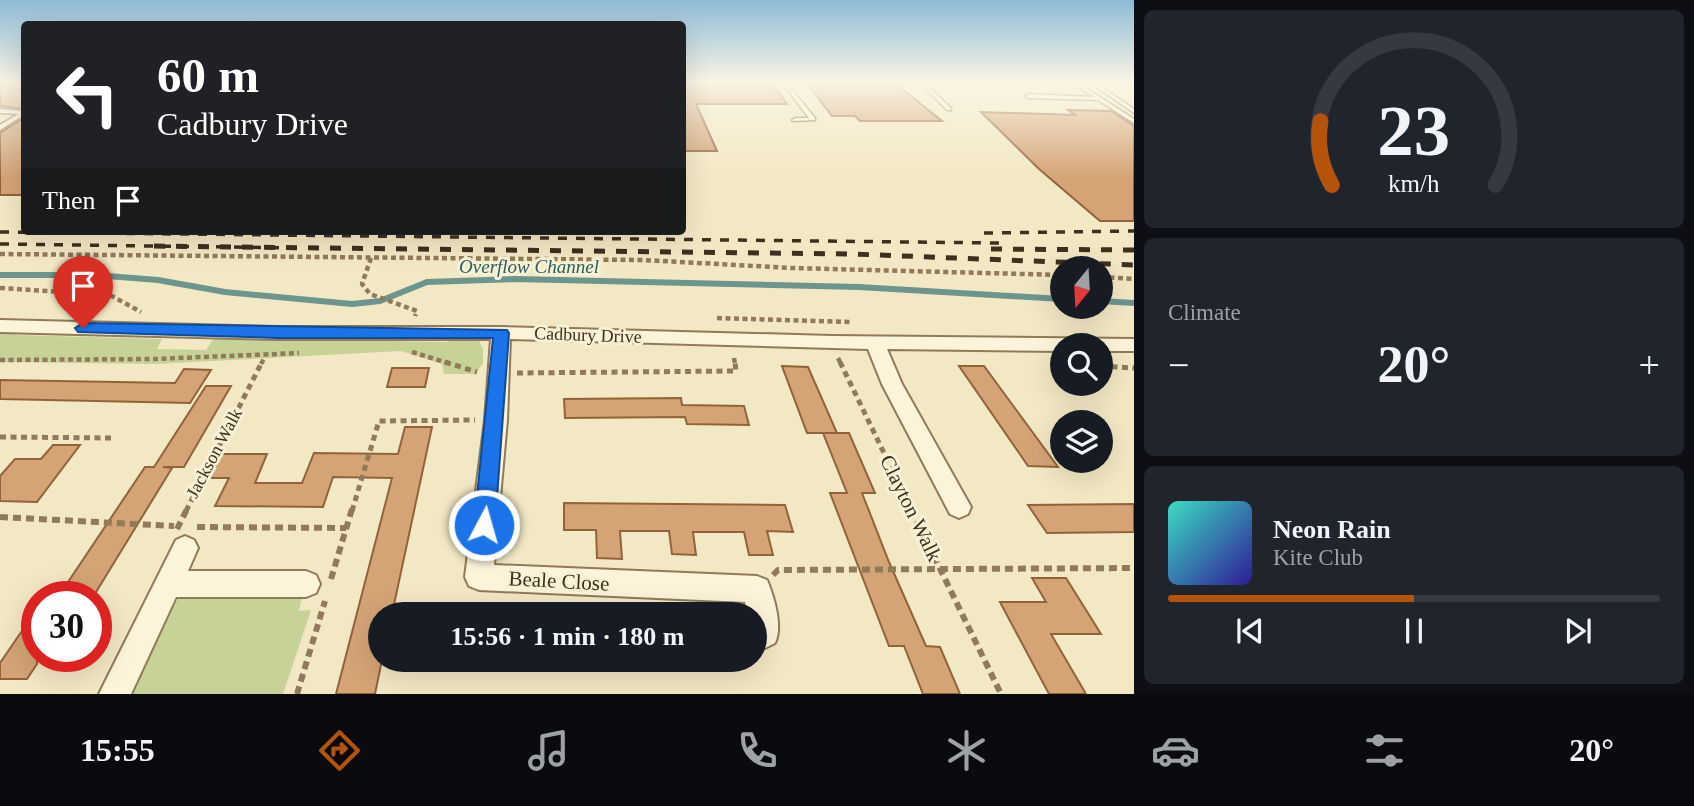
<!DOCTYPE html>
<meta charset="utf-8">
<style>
:root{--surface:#171b24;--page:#20242c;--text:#f1f3f6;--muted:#9ea1a6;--line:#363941;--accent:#b45309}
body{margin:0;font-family:"Times New Roman",serif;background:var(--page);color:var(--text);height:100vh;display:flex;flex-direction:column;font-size:26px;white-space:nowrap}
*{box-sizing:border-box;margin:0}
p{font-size:23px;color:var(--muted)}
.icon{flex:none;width:38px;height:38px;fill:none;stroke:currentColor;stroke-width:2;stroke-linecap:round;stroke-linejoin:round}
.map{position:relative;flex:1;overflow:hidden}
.details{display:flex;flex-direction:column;gap:10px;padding:10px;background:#0d0f14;width:560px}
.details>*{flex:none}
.top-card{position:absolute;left:21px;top:21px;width:665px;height:214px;border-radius:7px;box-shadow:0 7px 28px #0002;background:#202124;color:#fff;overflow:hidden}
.needle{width:46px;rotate:198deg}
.fabs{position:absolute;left:1050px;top:256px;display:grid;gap:14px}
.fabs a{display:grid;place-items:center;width:63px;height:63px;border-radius:50%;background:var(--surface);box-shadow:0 7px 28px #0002;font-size:35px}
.speed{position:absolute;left:21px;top:581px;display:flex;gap:14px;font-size:35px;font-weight:700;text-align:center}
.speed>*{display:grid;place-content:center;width:91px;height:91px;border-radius:50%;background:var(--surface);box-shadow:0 7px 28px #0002;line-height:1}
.speed .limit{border:10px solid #d22;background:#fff;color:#111}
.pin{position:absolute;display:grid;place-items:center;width:60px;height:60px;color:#fff;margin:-72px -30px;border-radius:50% 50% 50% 0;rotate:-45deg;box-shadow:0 0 7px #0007}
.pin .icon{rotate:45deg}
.me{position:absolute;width:77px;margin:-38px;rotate:6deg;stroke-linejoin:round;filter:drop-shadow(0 0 5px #0008)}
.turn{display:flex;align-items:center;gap:24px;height:147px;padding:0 21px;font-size:32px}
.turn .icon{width:91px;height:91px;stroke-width:2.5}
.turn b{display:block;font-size:49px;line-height:60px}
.then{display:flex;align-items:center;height:66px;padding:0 21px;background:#0003;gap:14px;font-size:26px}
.big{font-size:52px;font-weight:700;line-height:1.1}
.details .widget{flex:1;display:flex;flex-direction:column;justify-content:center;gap:10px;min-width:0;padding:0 24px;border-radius:10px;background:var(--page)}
.details .dial{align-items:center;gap:0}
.dial svg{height:182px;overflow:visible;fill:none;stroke:var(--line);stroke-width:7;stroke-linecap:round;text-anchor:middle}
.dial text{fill:var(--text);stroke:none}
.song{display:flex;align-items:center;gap:21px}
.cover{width:84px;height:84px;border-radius:10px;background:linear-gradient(135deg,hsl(170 70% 55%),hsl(250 70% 35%))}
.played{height:7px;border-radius:4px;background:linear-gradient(90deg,var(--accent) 50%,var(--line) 50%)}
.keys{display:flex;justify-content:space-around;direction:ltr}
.heat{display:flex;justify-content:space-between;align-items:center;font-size:38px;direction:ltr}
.trip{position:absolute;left:368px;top:602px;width:399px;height:70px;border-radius:35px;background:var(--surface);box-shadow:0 7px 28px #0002;font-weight:700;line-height:70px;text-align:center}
.tabs{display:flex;height:112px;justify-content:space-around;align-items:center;background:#090b0e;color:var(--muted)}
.tabs .icon{width:49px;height:49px}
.tabs .on{color:var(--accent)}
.tabs b{font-size:32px;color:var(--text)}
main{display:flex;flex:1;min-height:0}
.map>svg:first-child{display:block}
.green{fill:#c7d297}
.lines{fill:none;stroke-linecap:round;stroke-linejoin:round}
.stream{stroke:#6c958e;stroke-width:6}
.building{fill:#d4a477;stroke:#92633b;stroke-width:2}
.lane-casing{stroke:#907a58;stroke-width:3}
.street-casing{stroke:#907a58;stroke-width:4}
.path-far2{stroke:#907a58;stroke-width:4.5;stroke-dasharray:5 3.5;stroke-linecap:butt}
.path-far1{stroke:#907a58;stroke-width:5;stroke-dasharray:6 4.5;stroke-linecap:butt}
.path{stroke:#907a58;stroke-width:6;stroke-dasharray:8 5;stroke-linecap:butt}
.lane{fill:#fcf4d9;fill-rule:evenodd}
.street{fill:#fcf4d9;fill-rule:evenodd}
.rail-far1{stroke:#3e301e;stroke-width:3.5;stroke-dasharray:9 9;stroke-linecap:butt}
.rail{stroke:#3e301e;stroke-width:5;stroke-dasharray:11 11;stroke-linecap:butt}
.route{fill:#1a73e8;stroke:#114b97;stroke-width:2}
.labels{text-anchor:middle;stroke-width:6;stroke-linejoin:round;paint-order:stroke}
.street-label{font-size:18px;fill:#3e301e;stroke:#f9f1d5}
.water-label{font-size:19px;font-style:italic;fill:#2c5f60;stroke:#f9f1d5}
.near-street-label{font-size:21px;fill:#3e301e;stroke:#f9f1d5}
</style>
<main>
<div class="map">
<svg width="1134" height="694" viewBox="0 0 1134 694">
<rect width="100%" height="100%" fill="#f3e8c4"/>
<g class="green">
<polygon points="7,330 16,335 162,339 157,349 206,350 214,338 448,342 456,338 478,339 483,349 483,364 474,374 444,374 442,364 401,351 155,364 0,362 0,333"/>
<polygon points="302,598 299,611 311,610 283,694 131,694 167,612 178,599"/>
</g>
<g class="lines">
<g class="stream">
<polyline points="0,275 95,275 158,280 225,292 352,304 380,301 427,282 515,279 859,287 1062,299"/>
<polyline points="1101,301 1134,303"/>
</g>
</g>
<g class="building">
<polygon points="0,80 24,80 24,109 0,106"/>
<polygon points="682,80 770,80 787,104 696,104 717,151 682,151"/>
<polygon points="821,80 891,80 942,121 860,121 855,116 832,116 809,86 827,86"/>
<polygon points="1068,110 1111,111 1134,126 1134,221 1100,221 1039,169 981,112 1075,115"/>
<polygon points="24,118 24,195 0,195 0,133"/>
<polygon points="782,366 808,367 837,433 807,433"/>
<polygon points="959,366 984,366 1058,467 1028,466"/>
<polygon points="392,368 429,368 425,387 387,387"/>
<polygon points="184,369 211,370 190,403 0,399 0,380 175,383"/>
<polygon points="206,386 231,386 184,467 163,467 172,468 93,597 58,597 145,467 154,467"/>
<polygon points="681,398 682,405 744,406 749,425 687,424 685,417 565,418 564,399"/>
<polygon points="405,427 432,427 392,614 380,614 380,660 382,660 375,694 336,694 392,478 333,477 323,507 215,506 229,478 210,478 222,454 267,454 255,483 302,483 314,453 398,454"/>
<polygon points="823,433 849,433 875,493 862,493 889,562 926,646 940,647 960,694 923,694 904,646 889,646 830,493 847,493"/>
<polygon points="53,445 80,445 37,502 0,501 0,476 15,459 41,459"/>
<polygon points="564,503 785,505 793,532 767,531 773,555 749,555 744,532 693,532 696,555 672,554 669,531 620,531 622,559 597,558 596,530 564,530"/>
<polygon points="1134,504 1134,532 1047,533 1028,505"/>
<polygon points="1032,578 1066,578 1101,634 1051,634 1086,694 1049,694 1000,602 1046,602"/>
<polygon points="37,609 37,664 27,679 0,679 0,663"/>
</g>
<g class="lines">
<g class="lane-casing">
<g id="lane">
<polygon points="781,81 785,81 815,118 815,120 793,121 792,120 795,118 809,118"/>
<polygon points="918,81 922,81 951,108 951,110 947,110"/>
<polygon points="1070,81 1075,81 1134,119 1134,123 1098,100 1028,98 1025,96 1028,94 1094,97"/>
<polygon points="1088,81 1093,81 1134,109 1134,113"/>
<polygon points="0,109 24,111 24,115 0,130 0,125 18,114 0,113"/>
</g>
</g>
<g class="street-casing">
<g id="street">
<path d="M0,320L277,327H501L832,336L1134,339V351H1101V345H1062V351L887,349L902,384L971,507L968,514L959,518L950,514L882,384L868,349L510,339L507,420L494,565L757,576L767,580C774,597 783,626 775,643L765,648L755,643L754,614H747L745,602L479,590L469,586L465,577L485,420L491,339H277L0,332Z"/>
<polygon points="185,536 194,540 198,548 188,571 306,571 316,575 320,584 316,593 306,597 176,597 131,694 99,694 176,540"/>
</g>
</g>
<g class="path-far2">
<polyline points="0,254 643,260 792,268 1062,275"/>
<polyline points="371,258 362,284 370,294 417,311 415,316"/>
<polyline points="1101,277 1134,279"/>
<polyline points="0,288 110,295 141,312"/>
<polyline points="717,318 852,322"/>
<polyline points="412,352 451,364"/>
<polyline points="734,358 735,364"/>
<polyline points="838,358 841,364"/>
<polyline points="0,360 155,359 299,353"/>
<polyline points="261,364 265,357"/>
</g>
<g class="path-far1">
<polyline points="445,362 477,372"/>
<polyline points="840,362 912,511"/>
<polyline points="1101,366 1134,368"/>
<polyline points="517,373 736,371 735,362"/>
<polyline points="0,437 114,438"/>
<polyline points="186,511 262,362"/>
<polyline points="352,511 379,421 475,420"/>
</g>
<g class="path">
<polyline points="911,509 1001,694"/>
<polyline points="0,517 174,526"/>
<polyline points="197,527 346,528"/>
<polyline points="177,529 187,509"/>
<polyline points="773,575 778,570 1134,568"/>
<polyline points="331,579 352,509"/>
<polyline points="297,694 325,601"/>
</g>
<use href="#lane" class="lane"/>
<use href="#street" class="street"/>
<g class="rail-far1">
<polyline points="0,232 1001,243"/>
<polyline points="984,233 1134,231"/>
<polyline points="0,244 303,248"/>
</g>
<g class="rail">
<polyline points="154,246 853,254 1134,265"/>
<polyline points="991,249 1134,250"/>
</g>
</g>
<linearGradient id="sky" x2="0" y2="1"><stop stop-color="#8ebbd7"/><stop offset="0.46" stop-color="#faf5e4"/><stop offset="1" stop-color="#faf5e4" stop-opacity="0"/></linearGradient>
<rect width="1134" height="178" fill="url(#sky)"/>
<polygon class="route" points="83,323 507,330 509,333 495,525 492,531 484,534 477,531 474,525 493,338 277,338 78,332 75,328"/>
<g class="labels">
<g class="street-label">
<text transform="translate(588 335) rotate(2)" y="6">Cadbury Drive</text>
<text transform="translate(214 453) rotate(-62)" y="6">Jackson Walk</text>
</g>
<g class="water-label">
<text x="529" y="273">Overflow Channel</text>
</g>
<g class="near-street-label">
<text transform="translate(911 508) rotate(64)" y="7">Clayton Walk</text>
<text transform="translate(559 581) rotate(3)" y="7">Beale Close</text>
</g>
</g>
</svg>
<div class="fabs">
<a><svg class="needle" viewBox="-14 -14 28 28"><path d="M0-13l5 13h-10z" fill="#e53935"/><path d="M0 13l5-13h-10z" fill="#9ea1a6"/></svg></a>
<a><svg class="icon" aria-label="search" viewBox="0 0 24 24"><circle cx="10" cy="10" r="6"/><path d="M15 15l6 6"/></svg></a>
<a><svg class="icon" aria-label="layers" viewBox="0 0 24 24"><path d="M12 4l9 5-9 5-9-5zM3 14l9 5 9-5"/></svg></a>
</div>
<div class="speed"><div class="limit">30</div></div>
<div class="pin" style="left:83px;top:328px;background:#d93025"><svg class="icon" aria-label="arrive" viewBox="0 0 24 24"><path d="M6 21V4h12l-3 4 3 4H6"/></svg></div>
<svg class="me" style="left:484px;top:525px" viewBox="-20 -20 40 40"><circle r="17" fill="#1a73e8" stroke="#fff" stroke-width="3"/><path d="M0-11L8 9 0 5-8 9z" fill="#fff"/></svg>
<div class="trip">15:56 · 1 min · 180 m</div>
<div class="top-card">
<div class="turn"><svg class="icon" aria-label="left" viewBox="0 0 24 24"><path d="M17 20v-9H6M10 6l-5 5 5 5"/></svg><div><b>60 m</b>Cadbury Drive</div></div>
<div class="then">Then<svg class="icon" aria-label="arrive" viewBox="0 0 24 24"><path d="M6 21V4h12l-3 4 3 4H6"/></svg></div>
</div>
</div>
<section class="details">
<div class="widget dial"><svg viewBox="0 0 100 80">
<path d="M14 69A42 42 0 1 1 86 69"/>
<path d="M14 69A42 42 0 0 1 9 41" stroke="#b45309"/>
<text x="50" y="56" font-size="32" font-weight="700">23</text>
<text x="50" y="72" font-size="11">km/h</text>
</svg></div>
<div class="widget"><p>Climate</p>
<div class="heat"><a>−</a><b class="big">20°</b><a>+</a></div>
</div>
<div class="widget">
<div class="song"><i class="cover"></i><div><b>Neon Rain</b><p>Kite Club</p></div></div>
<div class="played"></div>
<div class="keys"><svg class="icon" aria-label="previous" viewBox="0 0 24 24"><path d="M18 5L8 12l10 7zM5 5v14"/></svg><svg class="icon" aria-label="pause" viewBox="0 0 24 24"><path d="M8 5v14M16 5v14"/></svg><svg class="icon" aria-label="next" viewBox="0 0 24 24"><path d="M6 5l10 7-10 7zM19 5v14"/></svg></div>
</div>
</section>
</main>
<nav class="tabs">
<b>15:55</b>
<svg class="icon on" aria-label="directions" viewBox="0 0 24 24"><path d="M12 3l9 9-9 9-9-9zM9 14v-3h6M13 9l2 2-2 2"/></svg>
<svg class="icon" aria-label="music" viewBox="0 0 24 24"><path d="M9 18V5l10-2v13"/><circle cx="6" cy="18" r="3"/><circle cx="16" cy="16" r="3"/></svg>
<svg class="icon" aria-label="phone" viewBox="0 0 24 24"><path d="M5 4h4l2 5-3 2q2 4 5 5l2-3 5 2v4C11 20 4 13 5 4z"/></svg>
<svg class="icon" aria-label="climate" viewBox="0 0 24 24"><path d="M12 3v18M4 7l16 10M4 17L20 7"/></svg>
<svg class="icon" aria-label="car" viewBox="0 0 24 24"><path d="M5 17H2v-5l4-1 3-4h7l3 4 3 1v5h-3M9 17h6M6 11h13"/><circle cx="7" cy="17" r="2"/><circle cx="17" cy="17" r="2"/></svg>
<svg class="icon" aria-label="filters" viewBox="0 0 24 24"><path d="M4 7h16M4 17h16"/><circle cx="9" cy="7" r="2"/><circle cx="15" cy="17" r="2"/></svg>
<b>20°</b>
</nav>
